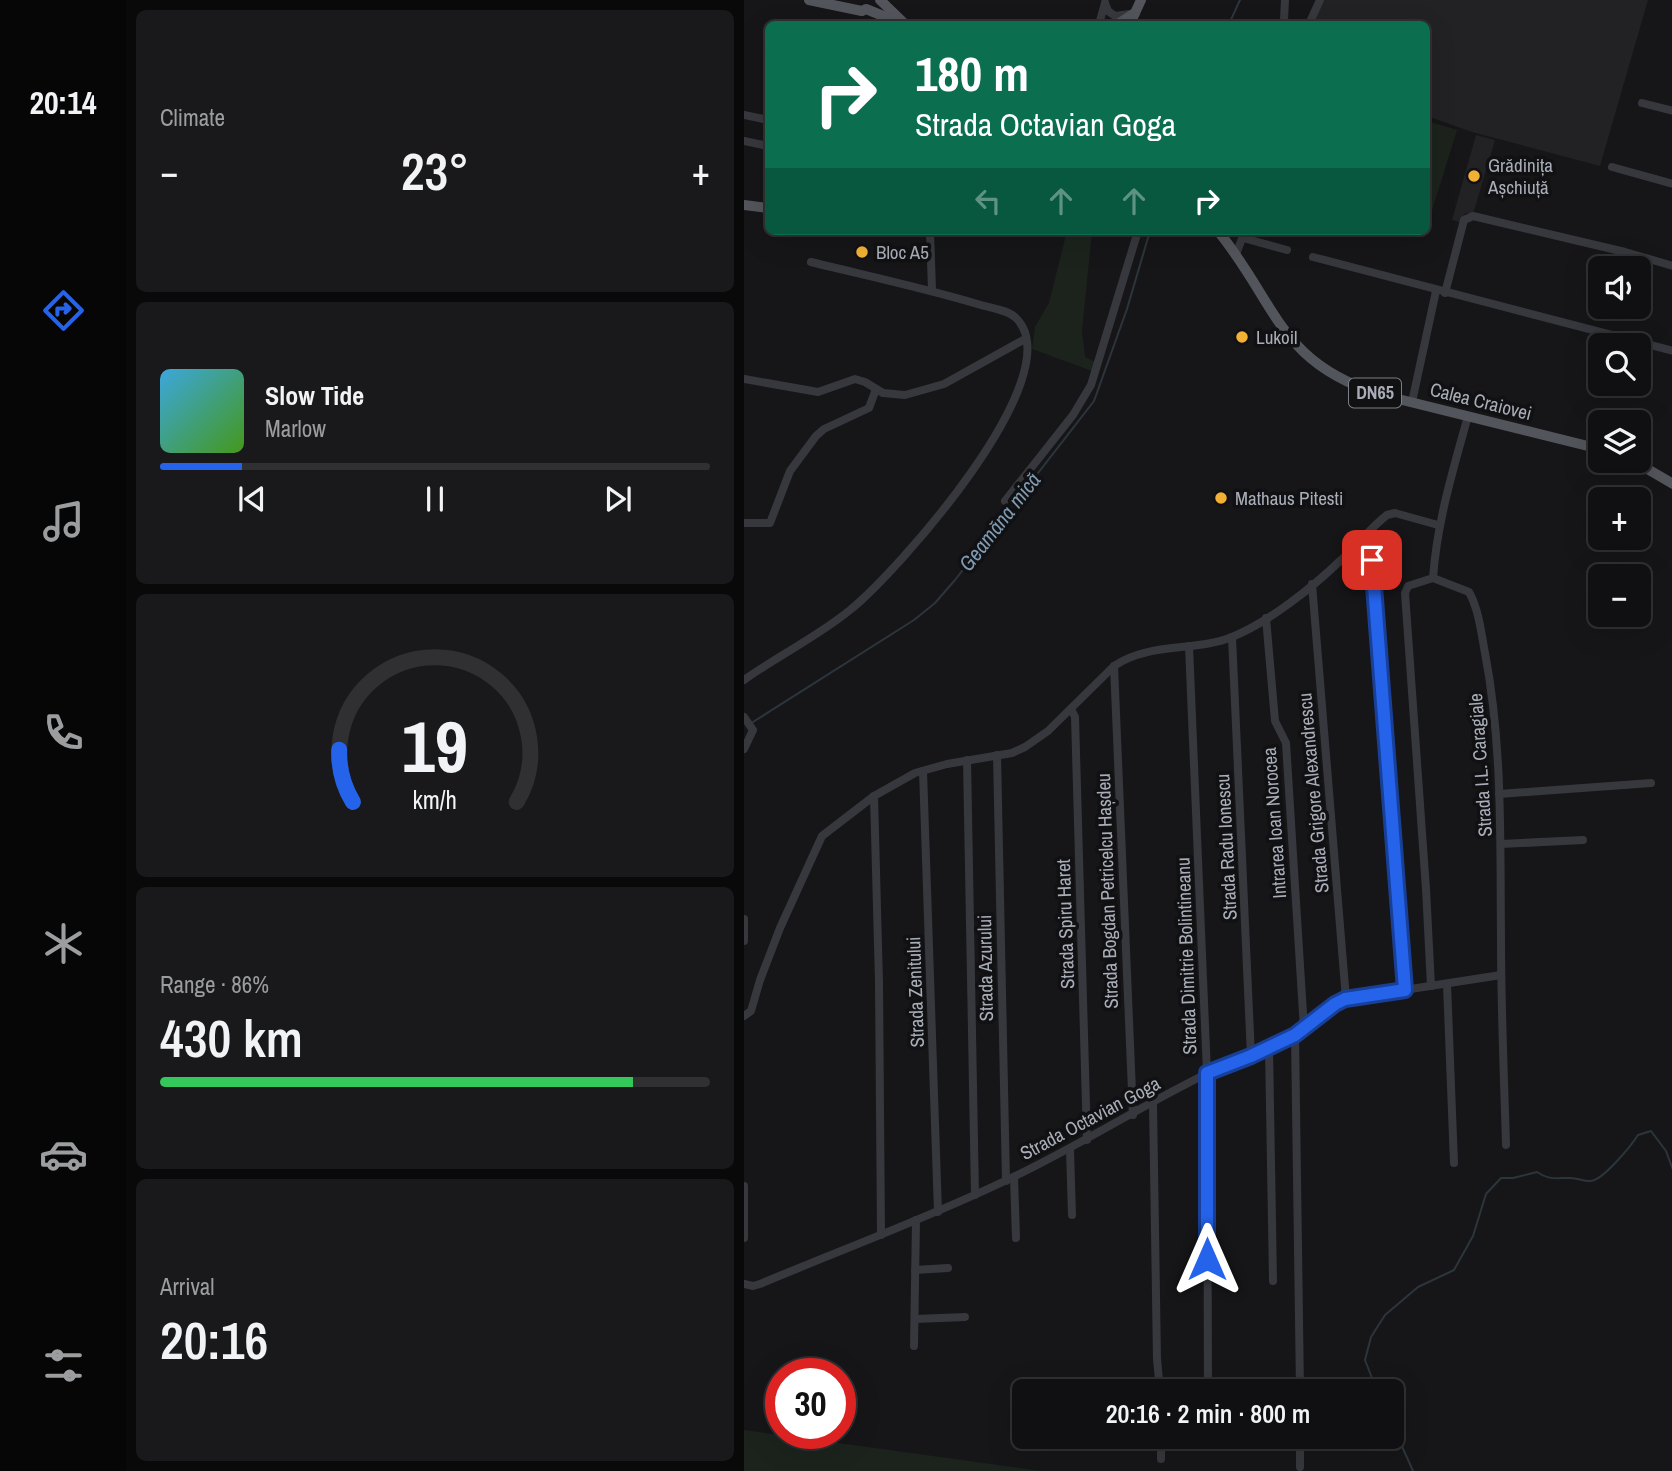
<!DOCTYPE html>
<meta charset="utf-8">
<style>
:root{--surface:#101012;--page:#19191b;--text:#f1f3f6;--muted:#9c9d9f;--line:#303032;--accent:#2563eb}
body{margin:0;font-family:"Archivo Narrow",sans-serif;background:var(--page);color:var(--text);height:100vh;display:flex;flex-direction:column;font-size:26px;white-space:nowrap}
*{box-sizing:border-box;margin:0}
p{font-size:23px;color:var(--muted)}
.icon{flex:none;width:38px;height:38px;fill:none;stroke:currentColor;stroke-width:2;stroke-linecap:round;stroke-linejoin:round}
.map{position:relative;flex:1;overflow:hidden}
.details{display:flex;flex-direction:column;gap:10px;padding:10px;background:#09090a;width:618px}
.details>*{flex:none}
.hud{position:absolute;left:21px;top:21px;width:665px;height:214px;border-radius:10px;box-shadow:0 7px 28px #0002,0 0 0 2px var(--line);background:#0b6e4f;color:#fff;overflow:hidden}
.tools{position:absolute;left:844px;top:256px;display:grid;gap:14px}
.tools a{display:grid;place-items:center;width:63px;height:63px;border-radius:10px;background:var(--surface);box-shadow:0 7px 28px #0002,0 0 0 2px var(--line);font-size:35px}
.speed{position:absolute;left:21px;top:1358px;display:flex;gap:14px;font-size:35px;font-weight:700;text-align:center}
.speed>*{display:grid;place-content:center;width:91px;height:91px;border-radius:50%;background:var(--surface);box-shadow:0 7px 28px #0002,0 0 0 2px var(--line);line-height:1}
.speed .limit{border:10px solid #d22;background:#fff;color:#111}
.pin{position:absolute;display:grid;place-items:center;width:60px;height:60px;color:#fff;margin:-30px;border-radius:14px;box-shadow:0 4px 10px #0006}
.me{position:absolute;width:77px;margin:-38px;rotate:0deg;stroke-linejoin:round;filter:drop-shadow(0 0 5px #0008)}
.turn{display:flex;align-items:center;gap:24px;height:147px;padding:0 35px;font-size:32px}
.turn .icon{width:91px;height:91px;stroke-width:2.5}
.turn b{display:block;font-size:49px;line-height:60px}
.lanes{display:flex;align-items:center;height:66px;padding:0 35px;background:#0003;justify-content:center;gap:35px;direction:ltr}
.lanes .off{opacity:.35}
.big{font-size:52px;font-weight:600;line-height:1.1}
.details .widget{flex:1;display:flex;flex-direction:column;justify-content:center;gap:10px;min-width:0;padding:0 24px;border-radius:10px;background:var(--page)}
.details .dial{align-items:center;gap:0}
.dial svg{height:182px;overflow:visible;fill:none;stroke:var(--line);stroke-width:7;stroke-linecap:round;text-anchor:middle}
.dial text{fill:var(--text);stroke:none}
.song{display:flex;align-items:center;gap:21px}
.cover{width:84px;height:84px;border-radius:10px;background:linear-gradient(135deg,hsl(200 70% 55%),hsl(100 70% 35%))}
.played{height:7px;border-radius:4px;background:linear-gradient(90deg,var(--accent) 15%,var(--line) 15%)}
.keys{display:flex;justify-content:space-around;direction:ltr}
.heat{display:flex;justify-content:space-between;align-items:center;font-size:38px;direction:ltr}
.charge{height:10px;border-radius:5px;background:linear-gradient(90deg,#34c759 86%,var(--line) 0)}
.trip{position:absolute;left:268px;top:1379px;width:392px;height:70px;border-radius:10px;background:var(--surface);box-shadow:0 7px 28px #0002,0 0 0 2px var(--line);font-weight:600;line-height:70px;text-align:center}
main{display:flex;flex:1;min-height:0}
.tabs{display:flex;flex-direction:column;width:126px;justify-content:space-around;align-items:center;background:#060607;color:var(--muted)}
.tabs .icon{width:49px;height:49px}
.tabs .active{color:var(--accent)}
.tabs b{font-size:32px;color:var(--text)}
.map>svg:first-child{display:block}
.built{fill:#222225}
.green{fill:#1c231d}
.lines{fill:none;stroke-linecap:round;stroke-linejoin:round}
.stream{stroke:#2c353c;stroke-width:2}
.minor{stroke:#37383d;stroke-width:8}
.major{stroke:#53555c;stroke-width:10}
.route-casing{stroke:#184099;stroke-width:18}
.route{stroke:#2563eb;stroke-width:12}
.poi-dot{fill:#f2b134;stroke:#111113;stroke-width:2.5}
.labels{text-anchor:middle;stroke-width:7;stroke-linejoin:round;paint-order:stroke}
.shield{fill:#111113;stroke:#7b7e86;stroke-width:2}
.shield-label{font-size:18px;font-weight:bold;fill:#a8adb8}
.poi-label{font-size:19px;fill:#a8adb8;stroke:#111113;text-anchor:start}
.street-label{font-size:19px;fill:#a8adb8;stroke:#111113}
.water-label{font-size:21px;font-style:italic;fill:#7f9bb3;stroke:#111113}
</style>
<main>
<nav class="tabs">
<b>20:14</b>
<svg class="icon active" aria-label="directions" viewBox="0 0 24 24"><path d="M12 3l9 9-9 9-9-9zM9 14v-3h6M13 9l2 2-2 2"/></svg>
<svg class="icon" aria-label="music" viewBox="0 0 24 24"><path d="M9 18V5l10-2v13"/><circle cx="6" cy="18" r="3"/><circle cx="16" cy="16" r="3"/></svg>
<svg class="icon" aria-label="phone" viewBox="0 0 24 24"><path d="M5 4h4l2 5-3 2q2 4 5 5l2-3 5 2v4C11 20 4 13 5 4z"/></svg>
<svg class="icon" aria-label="climate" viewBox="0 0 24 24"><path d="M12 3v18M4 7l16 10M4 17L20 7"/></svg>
<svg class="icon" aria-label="car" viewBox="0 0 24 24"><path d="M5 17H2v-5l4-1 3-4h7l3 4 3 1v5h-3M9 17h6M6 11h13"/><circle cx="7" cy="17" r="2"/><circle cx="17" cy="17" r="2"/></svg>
<svg class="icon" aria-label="filters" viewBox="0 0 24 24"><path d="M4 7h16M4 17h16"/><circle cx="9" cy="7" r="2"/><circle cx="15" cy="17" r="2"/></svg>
</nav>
<section class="details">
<div class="widget"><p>Climate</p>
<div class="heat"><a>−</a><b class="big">23°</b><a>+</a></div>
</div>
<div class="widget">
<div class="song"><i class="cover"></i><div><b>Slow Tide</b><p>Marlow</p></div></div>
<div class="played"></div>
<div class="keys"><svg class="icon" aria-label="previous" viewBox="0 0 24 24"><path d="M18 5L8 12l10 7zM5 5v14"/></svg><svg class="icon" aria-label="pause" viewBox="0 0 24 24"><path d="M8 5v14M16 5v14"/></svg><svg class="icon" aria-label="next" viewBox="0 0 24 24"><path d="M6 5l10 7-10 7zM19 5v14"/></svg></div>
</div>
<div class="widget dial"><svg viewBox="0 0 100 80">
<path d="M14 69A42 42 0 1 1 86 69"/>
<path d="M14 69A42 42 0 0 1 8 46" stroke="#2563eb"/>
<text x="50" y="56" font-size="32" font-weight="700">19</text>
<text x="50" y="72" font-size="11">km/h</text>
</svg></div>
<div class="widget"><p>Range · 86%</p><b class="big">430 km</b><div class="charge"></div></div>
<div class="widget"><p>Arrival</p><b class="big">20:16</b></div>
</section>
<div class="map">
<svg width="929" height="1471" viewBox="0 0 929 1471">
<rect width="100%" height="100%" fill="#161618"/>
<g class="built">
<polygon points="580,0 904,0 856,166 728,132 683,116 682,24 568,24"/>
<polygon points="732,135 751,140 729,214 721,213 716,222 708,220"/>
</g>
<g class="green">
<polygon points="683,121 713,130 686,217 682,216"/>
<polygon points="323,231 348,231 338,331 341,357 353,363 351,372 288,349 291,327 305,303"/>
<polygon points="0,1430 297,1471 0,1471"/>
</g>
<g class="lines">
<g class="stream">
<polyline points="485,24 496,0"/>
<polyline points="9,722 170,620 191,603 211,580 350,401 383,309 406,231"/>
<path d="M633,1391L621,1360L627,1337L641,1315L674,1287L710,1270L729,1236L742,1194L757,1178H769L793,1172C804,1180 812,1178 825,1178C832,1177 840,1182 847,1181C859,1180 887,1146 894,1135L907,1131L922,1151L929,1170"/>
<polyline points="648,1424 669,1471"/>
</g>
<g class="minor">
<polyline points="541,0 540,20 542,24"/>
<polyline points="361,3 364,11 371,16 386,14"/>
<polyline points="355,24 361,3"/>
<polyline points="565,24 576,0"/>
<polyline points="898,103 929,111"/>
<polyline points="0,115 24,120"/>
<polyline points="0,141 24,146"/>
<polyline points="868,167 929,184"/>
<polyline points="186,231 188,290"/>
<polyline points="499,238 543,250"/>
<polyline points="492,254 501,231"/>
<polyline points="569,257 929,351"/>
<polyline points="701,293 720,220 729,216 881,252 929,266"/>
<polyline points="0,379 74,392 111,379 121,382 139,393 161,395 200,384 281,339"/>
<polyline points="668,402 692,291"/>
<path d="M724,416C709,470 693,522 689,578L725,592C735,610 737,632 741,653C759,747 756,843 757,938C757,1007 760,1076 762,1145"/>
<polyline points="261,501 329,415 347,385 394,231"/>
<polyline points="0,523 26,523 46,471 72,436 80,429 125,408 132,389"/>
<polyline points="628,560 661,990"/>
<polyline points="568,584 602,999"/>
<polyline points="522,618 531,721 542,743 560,1029"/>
<polyline points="488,637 507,1056"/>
<polyline points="445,646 463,1073 464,1391"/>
<polyline points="370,666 389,1115"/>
<path d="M0,680C35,655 73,637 106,610C151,574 330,375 272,318C264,310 247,308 237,305C181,288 124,276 67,262"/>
<polyline points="327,709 331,717 343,1140"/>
<polyline points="0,717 9,730 0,749"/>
<polyline points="253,755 262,1181"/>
<polyline points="223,760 231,1195"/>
<polyline points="179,771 194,1212"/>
<polyline points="755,794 907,783"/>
<polyline points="130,796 135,982 137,1235"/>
<polyline points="757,844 839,840"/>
<polyline points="0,919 0,941"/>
<polyline points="703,984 710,1163"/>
<polyline points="687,986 682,889 661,593 664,586 689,578"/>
<path d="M0,1016L7,1011L16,980L36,928L78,836L130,796L171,773L203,764L268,753L281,747L304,731L370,666C405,642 450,652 488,637C525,622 569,587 597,560C613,546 626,528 643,515L651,513L694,525"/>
<polyline points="551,1035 556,1391"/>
<polyline points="525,1048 529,1281"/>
<polyline points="409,1103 413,1359 416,1391"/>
<polyline points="326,1149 328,1215"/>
<polyline points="270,1177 272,1238"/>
<polyline points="0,1186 0,1238"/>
<polyline points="171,1270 204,1268"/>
<path d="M0,1284L9,1286L16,1284C99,1249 184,1218 265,1179C333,1147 395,1107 462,1074C491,1059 522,1051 550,1036C569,1026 582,1008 602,999L757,975"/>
<polyline points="171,1319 221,1317"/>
<polyline points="170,1346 172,1220"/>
<polyline points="417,1459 417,1437"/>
<polyline points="556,1467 556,1437"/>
</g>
<g class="major">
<polyline points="65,0 118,11 122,9 159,24"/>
<polyline points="136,0 160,23"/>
<polyline points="374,24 391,13"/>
<polyline points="386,24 397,0"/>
<polyline points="0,205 24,208"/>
<path d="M474,231C534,305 534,363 638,395L856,449"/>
<polyline points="888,460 929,484"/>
</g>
</g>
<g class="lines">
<g class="route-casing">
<polyline id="route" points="463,1259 463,1073 507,1056 551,1035 591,1004 601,999 661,990 628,560"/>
</g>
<use href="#route" class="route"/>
</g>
<g class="poi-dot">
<circle cx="730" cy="176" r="7"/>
<circle cx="118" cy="252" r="7"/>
<circle cx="498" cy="337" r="7"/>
<circle cx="477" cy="498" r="7"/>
</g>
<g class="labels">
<rect class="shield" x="605" y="378.5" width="52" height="29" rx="5"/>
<g class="shield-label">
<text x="631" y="399">DN65</text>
</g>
<g class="poi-label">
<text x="744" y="172">Grădinița<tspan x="744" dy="22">Așchiuță</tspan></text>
<text x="132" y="259">Bloc A5</text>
<text x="512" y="344">Lukoil</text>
<text x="491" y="505">Mathaus Pitesti</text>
</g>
<g class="street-label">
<text transform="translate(737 401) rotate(14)" y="7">Calea Craiovei</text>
<text transform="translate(736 765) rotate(-94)" y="7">Strada I.L. Caragiale</text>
<text transform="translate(569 793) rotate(-95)" y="7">Strada Grigore Alexandrescu</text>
<text transform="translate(530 823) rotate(-94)" y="7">Intrarea Ioan Norocea</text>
<text transform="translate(482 847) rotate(-93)" y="7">Strada Radu Ionescu</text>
<text transform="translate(363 891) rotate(-92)" y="7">Strada Bogdan Petricelcu Hașdeu</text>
<text transform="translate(321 924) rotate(-92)" y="7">Strada Spiru Haret</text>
<text transform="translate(442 956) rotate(-92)" y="7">Strada Dimitrie Bolintineanu</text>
<text transform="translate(241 968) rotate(-91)" y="7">Strada Azurului</text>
<text transform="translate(171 992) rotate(-92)" y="7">Strada Zenitului</text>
<text transform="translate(346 1118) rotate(-28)" y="7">Strada Octavian Goga</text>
</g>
<g class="water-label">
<text transform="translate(256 522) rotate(-52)" y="7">Geamăna mică</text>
</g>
</g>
</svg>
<div class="tools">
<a><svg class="icon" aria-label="sound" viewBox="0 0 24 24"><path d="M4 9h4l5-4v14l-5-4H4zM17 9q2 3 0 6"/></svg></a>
<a><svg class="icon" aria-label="search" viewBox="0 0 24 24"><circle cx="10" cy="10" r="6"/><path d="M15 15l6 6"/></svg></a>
<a><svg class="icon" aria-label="layers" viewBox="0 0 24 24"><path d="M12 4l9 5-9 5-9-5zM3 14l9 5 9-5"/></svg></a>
<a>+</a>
<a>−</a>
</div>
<div class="speed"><div class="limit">30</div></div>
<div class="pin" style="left:628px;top:560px;background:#d93025"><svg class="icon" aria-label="arrive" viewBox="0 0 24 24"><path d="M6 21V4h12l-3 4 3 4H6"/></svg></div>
<svg class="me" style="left:463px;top:1259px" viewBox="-20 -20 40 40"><path d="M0-17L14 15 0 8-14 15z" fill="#2563eb" stroke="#fff" stroke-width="4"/></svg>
<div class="trip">20:16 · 2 min · 800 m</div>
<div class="hud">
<div class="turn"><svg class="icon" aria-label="right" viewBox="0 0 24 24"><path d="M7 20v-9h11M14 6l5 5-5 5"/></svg><div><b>180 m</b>Strada Octavian Goga</div></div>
<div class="lanes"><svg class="icon off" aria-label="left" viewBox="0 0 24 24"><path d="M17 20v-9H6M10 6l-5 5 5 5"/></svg><svg class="icon off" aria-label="ahead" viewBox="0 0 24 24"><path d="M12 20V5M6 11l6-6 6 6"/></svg><svg class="icon off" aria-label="ahead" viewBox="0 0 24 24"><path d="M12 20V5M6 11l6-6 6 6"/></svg><svg class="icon" aria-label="right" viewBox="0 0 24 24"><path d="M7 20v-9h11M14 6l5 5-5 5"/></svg></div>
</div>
</div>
</main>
